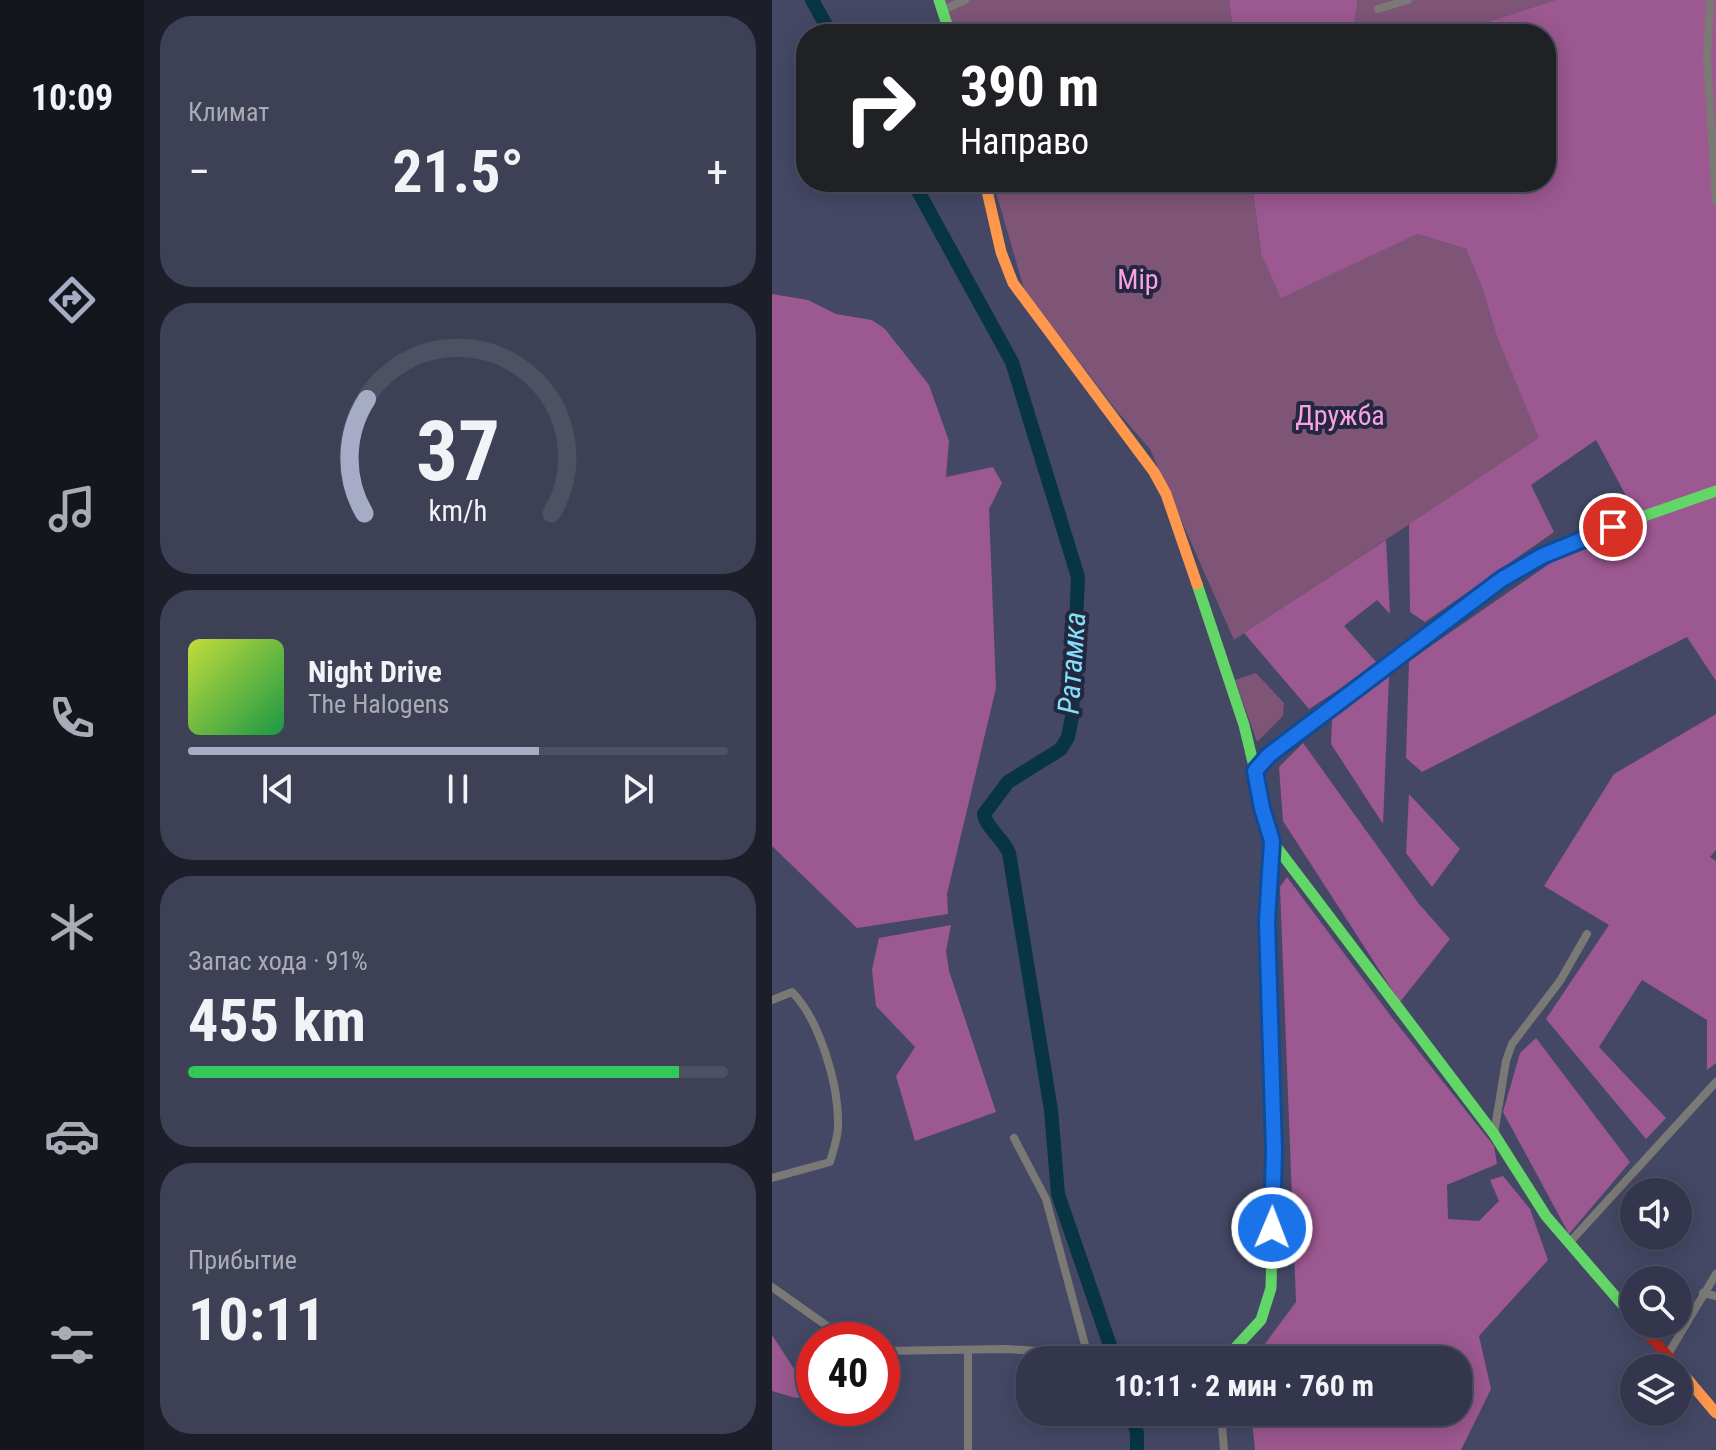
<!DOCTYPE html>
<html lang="ru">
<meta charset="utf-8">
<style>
:root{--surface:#33364c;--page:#3e4156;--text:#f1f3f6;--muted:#a9abb5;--line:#4e5064;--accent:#a6abc6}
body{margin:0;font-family:"Roboto Condensed",sans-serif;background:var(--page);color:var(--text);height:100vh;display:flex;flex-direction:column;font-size:30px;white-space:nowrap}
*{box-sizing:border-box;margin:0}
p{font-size:26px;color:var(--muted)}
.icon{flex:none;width:44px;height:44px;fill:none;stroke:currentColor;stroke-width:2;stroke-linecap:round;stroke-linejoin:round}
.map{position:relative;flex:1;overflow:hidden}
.drawer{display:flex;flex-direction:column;gap:16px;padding:16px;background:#1c1e2a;width:628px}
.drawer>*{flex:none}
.hud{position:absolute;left:24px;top:24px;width:760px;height:168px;border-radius:32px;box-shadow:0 4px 20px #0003,0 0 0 2px var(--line);background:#202124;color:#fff;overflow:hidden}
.fabs{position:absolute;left:848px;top:1178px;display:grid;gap:16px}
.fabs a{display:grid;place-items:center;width:72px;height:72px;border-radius:50%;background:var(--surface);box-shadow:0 4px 20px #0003,0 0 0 2px var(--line);font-size:40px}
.speed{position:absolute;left:24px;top:1322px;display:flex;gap:16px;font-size:40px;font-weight:700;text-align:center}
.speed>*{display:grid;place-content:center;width:104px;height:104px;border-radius:50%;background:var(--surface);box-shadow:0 4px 20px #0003,0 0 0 2px var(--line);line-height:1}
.speed .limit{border:12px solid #d22;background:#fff;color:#111}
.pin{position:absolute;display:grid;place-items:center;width:68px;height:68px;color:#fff;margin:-34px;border:4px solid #fff;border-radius:50%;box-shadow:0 2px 8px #0007}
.me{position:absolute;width:88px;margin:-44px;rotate:1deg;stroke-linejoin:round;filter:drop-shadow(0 0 6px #0008)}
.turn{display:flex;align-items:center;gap:28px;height:168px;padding:0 32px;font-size:36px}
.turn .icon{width:104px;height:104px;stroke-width:2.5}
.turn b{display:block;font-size:56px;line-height:68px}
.big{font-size:60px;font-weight:700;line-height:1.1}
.drawer .card{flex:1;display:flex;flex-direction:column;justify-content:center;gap:12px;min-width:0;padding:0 28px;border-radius:32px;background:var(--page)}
.drawer .dial{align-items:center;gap:0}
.dial svg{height:208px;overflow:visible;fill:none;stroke:var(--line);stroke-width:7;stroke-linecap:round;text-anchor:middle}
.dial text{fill:var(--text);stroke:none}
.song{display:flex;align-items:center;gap:24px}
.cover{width:96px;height:96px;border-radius:12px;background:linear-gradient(135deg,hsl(70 70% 55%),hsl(140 70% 35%))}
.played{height:8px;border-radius:4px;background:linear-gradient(90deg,var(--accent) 65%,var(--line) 65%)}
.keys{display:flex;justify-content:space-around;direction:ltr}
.heat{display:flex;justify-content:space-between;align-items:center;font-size:44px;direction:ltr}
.charge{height:12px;border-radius:6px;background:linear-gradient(90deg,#34c759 91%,var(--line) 0)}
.trip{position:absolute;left:244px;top:1346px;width:456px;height:80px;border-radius:32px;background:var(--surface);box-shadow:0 4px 20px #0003,0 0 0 2px var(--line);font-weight:700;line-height:80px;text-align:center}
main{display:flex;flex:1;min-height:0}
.tabs{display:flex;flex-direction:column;width:144px;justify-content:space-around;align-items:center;background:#14161e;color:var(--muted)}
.tabs .icon{width:56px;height:56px}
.tabs .current{color:var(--accent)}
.tabs b{font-size:36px;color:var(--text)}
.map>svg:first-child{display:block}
.green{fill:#7e5477}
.forest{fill:#9c5890}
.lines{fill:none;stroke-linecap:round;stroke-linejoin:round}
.river{stroke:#073542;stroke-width:14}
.street{stroke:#7b7975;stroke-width:8}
.fast{stroke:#63d668;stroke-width:11}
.slow{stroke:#ff974d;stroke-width:11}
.jam{stroke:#b3261e;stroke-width:11}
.route-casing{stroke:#114b97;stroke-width:20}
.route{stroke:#1a73e8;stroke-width:14}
.labels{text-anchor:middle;stroke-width:8;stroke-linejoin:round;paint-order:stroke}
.park-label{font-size:28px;fill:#f8a2e2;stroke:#232740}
.water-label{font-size:30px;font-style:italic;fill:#81dff8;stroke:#232740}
</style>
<main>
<nav class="tabs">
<b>10:09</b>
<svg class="icon current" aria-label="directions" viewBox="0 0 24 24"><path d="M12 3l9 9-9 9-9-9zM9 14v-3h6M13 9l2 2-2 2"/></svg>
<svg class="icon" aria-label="music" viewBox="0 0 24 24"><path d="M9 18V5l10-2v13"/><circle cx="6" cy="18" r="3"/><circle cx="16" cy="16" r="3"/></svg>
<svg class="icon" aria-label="phone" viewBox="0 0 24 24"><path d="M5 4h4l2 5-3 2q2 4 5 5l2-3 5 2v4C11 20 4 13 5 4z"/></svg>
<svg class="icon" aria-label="climate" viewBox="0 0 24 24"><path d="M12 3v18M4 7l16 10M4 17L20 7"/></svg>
<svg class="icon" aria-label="car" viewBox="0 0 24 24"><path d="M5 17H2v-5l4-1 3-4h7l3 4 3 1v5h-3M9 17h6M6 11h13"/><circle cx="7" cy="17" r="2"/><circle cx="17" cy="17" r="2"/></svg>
<svg class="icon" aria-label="filters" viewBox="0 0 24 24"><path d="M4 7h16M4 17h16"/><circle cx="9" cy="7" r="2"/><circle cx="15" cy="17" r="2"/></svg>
</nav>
<section class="drawer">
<div class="card"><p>Климат</p>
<div class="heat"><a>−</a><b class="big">21.5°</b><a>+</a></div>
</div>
<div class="card dial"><svg viewBox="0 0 100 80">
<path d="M14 69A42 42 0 1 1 86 69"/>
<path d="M14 69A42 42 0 0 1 15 25" stroke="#a6abc6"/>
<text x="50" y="56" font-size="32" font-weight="700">37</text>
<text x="50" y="72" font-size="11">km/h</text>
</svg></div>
<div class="card">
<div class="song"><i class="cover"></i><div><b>Night Drive</b><p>The Halogens</p></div></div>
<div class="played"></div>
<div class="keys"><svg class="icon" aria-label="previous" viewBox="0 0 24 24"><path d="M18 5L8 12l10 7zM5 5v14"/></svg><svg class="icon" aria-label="pause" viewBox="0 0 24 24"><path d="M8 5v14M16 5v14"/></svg><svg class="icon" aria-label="next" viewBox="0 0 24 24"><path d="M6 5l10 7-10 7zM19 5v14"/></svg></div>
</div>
<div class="card"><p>Запас хода · 91%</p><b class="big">455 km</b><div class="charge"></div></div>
<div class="card"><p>Прибытие</p><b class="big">10:11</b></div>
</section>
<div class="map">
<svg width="944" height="1450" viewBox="0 0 944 1450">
<rect width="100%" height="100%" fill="#444865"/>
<g class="green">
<polygon points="171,0 457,0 462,34 181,34"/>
<polygon points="586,0 783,0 680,34 595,34 595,25 582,23"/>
<polygon points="221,182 480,182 489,253 519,293 646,234 694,249 711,290 725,337 768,438 462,640 378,449 344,410 252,289"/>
<polygon points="484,673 512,703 511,716 485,742 463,680"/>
</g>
<g class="forest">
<polygon points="457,0 586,0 582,23 596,25 595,34 462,34"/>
<polygon points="783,0 944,0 944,681 915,637 650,772 634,758 637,661 780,562 871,527 824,440 759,485 782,532 653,622 638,612 637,524 767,438 725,337 711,290 694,249 646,234 509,298 489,253 480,182 774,182 774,34 680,34"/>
<polygon points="0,294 36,300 64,314 100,320 113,329 157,385 177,441 174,477 221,467 230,483 217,509 224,688 175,894 176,914 85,928 0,846"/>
<polygon points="614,540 618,614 605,600 572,626 606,664 537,709 472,633"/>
<polygon points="617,676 611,824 559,744 560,719"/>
<polygon points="944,714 944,850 938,857 944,861 944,1063 935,1070 935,1020 870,980 827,1047 894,1118 874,1139 774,1019 837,925 772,886 842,774"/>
<polygon points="531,743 647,904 678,939 628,1002 511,821 507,767"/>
<polygon points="637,794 688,849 660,887 634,853"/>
<polygon points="515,877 618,1015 722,1146 725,1164 675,1185 676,1219 707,1221 727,1201 718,1180 731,1176 758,1209 776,1260 707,1336 719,1389 689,1450 483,1450 479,1412 686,1412 686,1360 481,1360 524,1302 508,887"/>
<polygon points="179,925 174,951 177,971 224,1112 143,1141 124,1076 143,1047 104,1006 100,970 107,938"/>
<polygon points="764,1038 858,1162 797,1234 731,1112 748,1053"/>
<polygon points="0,1335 39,1395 24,1398 0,1391"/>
</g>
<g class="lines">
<g class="river">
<polyline points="40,0 59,34"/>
<path d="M141,182L240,362L306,577L300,717L296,737L289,749L236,782L212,814C214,828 231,838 237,853L279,1110L286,1194L343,1360"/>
<polyline points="359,1412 365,1433 365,1450"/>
</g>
<g class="street">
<polyline points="938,0 935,60 944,201"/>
<polyline points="606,9 636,0"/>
<polyline points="171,10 193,0"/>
<path d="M0,1000L20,992C48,1020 67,1086 66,1126C66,1138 61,1151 58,1162L0,1178"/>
<polyline points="722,1134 734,1061 740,1044 788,981 815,934"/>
<polyline points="242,1138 274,1199 317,1360"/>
<polyline points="797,1243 944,1082"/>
<polyline points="0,1287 75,1340"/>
<polyline points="931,1293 944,1296"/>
<polyline points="110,1351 233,1349 268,1351 304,1360"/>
<polyline points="895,1356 944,1274"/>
<polyline points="350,1360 368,1356 398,1360"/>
<polyline points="449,1412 452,1450"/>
<polyline points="196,1450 196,1350"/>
</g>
<g class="fast">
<polyline points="167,0 178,34"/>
<polyline points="425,584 472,725 500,841 722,1134 774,1216 862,1318"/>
<polyline points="483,771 519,736 742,572 809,538 944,491"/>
<polyline points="452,1360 489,1320 499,1288 502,1150 495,921 500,841"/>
</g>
<g class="slow">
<polyline points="213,182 229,252 241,283 382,472 394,494 425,584"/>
<polyline points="906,1368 944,1413"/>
</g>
<polyline class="jam" points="868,1324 906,1368"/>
</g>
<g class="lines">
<g class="route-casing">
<polyline id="route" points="500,1228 502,1150 495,921 500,841 490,808 483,771 497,755 730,579 770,556 841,527"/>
</g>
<use href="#route" class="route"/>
</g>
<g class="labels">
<g class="park-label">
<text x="366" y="289">Мір</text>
<text x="568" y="425">Дружба</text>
</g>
<g class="water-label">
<text transform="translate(300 663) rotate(-86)" y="10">Ратамка</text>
</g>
</g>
</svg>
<div class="fabs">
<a><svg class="icon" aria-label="sound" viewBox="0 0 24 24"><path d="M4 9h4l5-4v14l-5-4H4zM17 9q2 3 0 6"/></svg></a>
<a><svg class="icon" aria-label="search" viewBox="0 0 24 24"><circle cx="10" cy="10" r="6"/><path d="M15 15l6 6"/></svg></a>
<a><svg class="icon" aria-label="layers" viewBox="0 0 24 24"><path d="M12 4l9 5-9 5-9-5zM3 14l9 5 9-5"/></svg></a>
</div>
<div class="speed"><div class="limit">40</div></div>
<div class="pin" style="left:841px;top:527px;background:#d93025"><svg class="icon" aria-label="arrive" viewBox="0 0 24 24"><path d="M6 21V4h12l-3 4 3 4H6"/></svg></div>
<svg class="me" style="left:500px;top:1228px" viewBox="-20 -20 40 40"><circle r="17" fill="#1a73e8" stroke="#fff" stroke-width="3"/><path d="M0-11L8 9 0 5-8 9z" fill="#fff"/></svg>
<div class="trip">10:11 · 2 мин · 760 m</div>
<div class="hud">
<div class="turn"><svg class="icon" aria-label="right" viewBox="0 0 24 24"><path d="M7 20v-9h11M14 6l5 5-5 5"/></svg><div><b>390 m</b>Направо</div></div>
</div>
</div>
</main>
